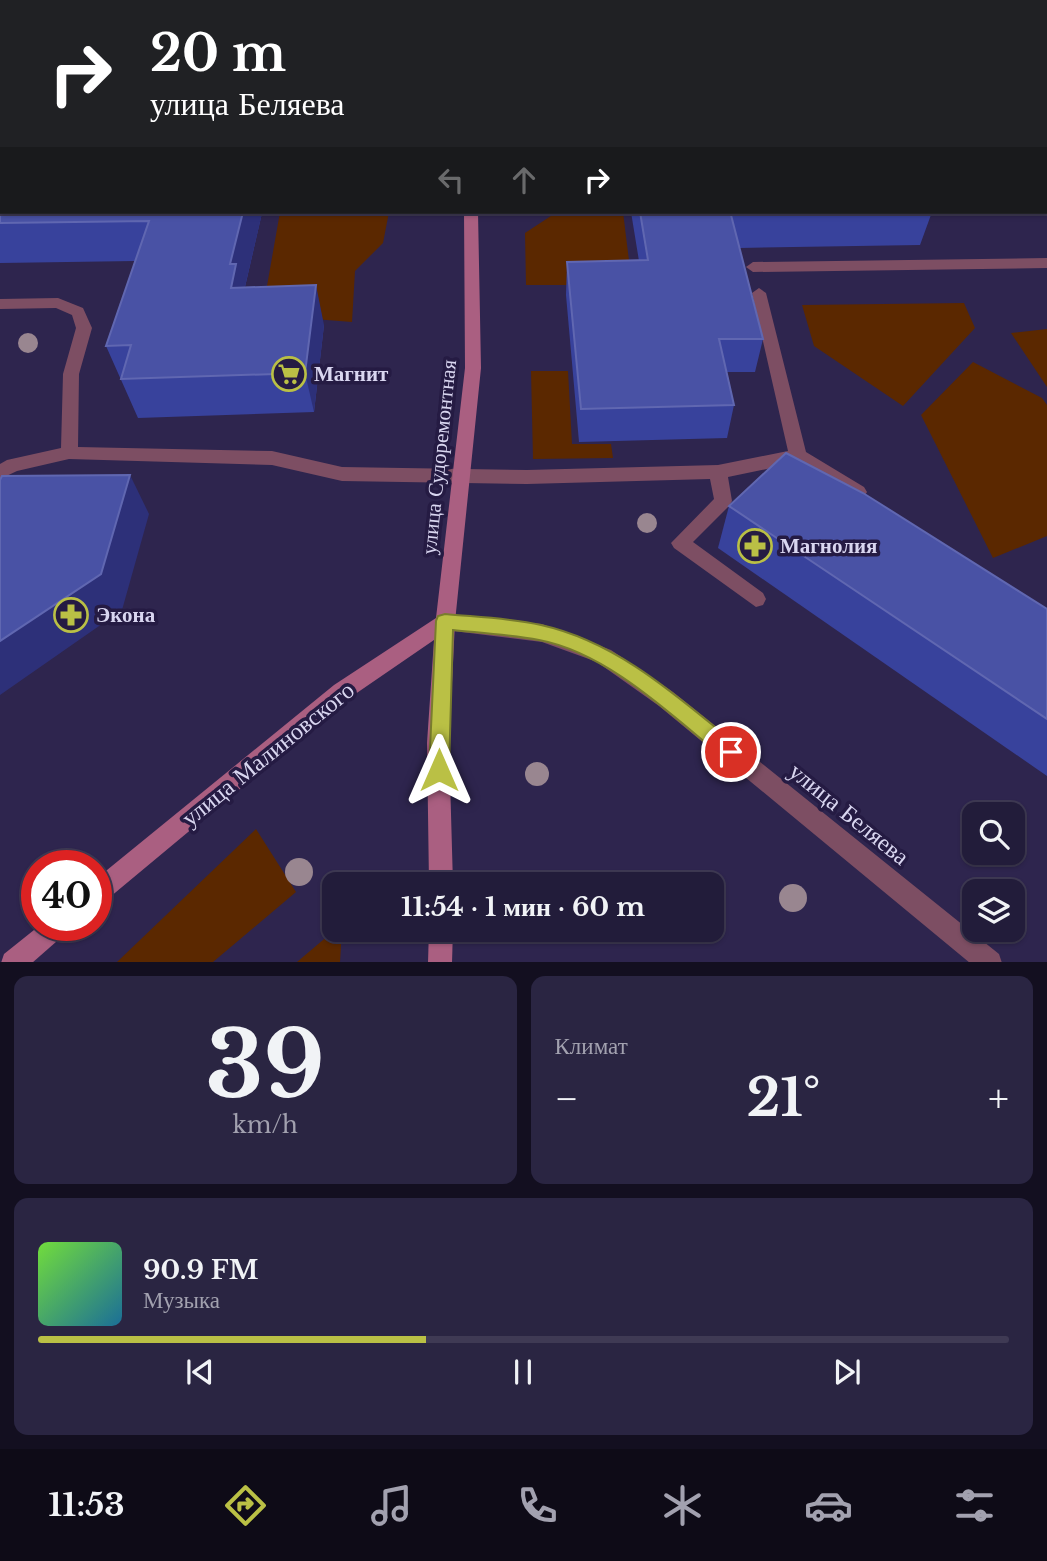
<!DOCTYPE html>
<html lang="ru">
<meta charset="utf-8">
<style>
:root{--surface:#221c3a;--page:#2a2542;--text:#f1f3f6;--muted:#a2a1af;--line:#3f3a54;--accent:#bac045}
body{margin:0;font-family:"Libre Baskerville",serif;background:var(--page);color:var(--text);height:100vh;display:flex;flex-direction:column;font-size:26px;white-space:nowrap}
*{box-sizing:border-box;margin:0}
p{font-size:23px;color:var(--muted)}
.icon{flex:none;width:38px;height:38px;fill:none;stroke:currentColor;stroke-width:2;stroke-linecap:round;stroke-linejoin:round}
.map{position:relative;height:962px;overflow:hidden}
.side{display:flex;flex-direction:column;gap:14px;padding:14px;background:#130f20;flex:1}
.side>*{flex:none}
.guide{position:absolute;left:0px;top:0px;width:1048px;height:214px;box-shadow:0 2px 5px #0004,0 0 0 2px var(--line);background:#202124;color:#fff;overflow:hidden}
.controls{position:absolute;left:962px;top:802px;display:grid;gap:14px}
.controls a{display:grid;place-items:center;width:63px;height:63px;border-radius:14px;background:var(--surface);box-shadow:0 2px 5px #0004,0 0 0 2px var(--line);font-size:35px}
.speed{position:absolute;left:21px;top:850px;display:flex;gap:14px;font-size:35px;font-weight:700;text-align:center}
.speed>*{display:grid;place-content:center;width:91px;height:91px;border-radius:50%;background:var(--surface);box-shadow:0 2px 5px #0004,0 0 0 2px var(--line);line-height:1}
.speed .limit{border:10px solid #d22;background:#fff;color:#111}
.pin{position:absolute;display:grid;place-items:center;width:60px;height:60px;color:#fff;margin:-30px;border:4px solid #fff;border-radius:50%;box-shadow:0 2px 7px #0007}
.me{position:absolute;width:77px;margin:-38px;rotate:0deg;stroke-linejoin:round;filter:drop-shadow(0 0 5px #0008)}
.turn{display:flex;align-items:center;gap:24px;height:147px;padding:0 35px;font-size:32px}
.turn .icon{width:91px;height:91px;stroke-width:2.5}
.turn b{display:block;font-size:49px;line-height:60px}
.lanes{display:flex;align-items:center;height:66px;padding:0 35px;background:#0003;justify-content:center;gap:35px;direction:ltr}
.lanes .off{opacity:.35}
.big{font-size:52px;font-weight:800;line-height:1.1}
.side .widget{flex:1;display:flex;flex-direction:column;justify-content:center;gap:10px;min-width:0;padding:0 24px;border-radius:14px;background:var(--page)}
.side .dial{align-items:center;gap:0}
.dial b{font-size:91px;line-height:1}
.song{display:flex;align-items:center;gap:21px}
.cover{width:84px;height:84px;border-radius:10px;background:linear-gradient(135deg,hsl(100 70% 55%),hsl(200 70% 35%))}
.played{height:7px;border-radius:4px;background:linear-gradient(90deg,var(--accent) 40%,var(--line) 40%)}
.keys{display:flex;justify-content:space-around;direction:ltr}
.heat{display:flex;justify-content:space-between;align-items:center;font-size:38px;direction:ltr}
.side .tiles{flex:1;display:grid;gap:14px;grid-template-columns:1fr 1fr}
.widget:last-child{grid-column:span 2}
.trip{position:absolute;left:322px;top:872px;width:402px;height:70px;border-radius:14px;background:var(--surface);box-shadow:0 2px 5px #0004,0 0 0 2px var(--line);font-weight:800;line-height:70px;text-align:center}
.menu{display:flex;height:112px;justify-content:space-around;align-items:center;background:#0e0b17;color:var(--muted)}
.menu .icon{width:49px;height:49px}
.menu .selected{color:var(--accent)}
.menu b{font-size:32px;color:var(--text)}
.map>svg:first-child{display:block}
.green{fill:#5b2800}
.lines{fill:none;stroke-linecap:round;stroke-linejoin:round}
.lane{fill:#7d4e63;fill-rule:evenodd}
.street{fill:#7d4e63;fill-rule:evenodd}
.secondary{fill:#aa5f81;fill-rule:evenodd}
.primary{fill:#cb6c98;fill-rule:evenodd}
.tree{fill:#998690}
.wall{fill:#38429c}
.shaded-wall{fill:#2d3079}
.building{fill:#4952a5;stroke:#6067b1;stroke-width:2}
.route{fill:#bac045;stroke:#797d2d;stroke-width:2}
.labels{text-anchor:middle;stroke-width:7;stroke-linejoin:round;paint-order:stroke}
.poi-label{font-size:21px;font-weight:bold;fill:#d9d6f0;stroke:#251b43;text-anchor:start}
.street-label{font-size:21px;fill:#d9d6f0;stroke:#251b43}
.near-street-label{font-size:24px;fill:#d9d6f0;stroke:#251b43}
</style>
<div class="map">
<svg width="1047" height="963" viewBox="0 0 1047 963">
<rect width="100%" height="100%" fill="#2e254e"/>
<g class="green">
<polygon points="280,212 389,212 383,243 355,271 352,322 301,318 267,286"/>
<polygon points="557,212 623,212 632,285 526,285 525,233"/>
<polygon points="964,303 975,328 903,406 814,346 802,305"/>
<polygon points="1047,329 1047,387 1011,333"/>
<polygon points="973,362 1042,398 1047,405 1047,536 993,558 921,415"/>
<polygon points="531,371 568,371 572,444 611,444 613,458 533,459"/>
<polygon points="256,829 296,892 213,962 117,962"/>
<polygon points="336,929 342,929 340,962 297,962"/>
</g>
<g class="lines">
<g class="lane">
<rect x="1046" y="162" width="1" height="8"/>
<polygon points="1047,258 1047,268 753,272 746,267 753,262"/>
<polygon points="759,288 766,293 806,452 864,487 867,492 864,497 852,497 796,463 728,477 732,501 729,506 693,542 763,593 766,599 763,605 756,607 674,548 671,543 714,499 710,479 527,484 342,481 272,465 69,459 17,471 0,479 0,464 7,460 61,448 63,374 76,328 72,315 56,308 0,309 0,299 58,298 83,308 92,328 79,374 78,447 272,451 342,467 527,470 718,465 788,451 752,293"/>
</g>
<g class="street">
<polygon points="891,0 901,0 902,2 891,2"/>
<rect x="1046" y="183" width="1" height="9"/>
<polygon points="445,614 542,624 611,650 673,692 999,954 1002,963 970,963 659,706 597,662 542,642 445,630 438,628 435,622 438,616"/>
</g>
<g class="secondary">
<polygon points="464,212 478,212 481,368 455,622 449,743 453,884 429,884 427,743 434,640 348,699 104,902 96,906 96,879 334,685 436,618 465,368"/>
<polygon points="39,926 69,926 65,934 32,963 1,963 4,954"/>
<polygon points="429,929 453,929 452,963 428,963"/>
</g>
<g class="primary">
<polygon points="443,0 540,0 442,2"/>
<rect x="0" y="5" width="2" height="6"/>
</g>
</g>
<g class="tree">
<circle cx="28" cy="343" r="10"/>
<circle cx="647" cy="523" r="10"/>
<circle cx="537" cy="774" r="12"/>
<circle cx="299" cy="872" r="14"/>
<circle cx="793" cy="898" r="14"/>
</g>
<g class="wall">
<polygon points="0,177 262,213 245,287 324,325 314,412 138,418 106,346 135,261 0,263"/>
<polygon points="631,212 932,212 920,245 739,248 763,339 755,372 727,372 734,405 727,438 579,442 566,295 567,262 639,261"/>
<polygon points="729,506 1047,609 1047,776 718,548"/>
</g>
<g class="shaded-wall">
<polygon points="243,212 262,212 262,213 244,291 231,288 230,264"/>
<polygon points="316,285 324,325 314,412 305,373"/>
<polygon points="130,475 149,514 122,610 0,695 0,641"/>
</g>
<g class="building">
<polygon points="2,174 2,212 243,212 230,264 236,264 231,288 316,285 305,373 121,379 131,345 106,346 149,221 0,223 0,177"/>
<polygon points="640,212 928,212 731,215 763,339 719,339 734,405 581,409 567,262 648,260"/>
<polygon points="786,453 863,493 1047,609 1047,719 729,506"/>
<polygon points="130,475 101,574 0,641 0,480 2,476"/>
</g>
<path class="route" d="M445,614C476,617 510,618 541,625C618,642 678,697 737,745L740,752L737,758L731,761L724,758C671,715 608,653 539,640C511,635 482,633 453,630L449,770L446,777L439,780L432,777L429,770L436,621L438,616Z"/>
<defs>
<g id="supermarket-ring" transform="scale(1.75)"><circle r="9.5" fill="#251b43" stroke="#bac045" stroke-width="1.5"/><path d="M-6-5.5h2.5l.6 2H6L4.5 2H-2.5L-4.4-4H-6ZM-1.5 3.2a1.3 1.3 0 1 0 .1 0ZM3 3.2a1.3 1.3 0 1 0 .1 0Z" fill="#bac045"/></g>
<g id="pharmacy-ring" transform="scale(1.75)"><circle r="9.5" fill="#251b43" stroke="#bac045" stroke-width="1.5"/><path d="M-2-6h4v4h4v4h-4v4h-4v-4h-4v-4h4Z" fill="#bac045"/></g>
</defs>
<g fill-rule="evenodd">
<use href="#supermarket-ring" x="289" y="374"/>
<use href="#pharmacy-ring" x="755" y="546"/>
<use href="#pharmacy-ring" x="71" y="615"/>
</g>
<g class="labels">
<g class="poi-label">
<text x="314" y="381">Магнит</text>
<text x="780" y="553">Магнолия</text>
<text x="96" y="622">Экона</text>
</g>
<g class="street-label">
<text transform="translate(439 457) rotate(-84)" y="7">улица Судоремонтная</text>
</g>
<g class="near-street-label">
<text transform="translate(268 754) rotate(-39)" y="8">улица Малиновского</text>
<text transform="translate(849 814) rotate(39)" y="8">улица Беляева</text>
</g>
</g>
</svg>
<div class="controls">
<a><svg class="icon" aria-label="search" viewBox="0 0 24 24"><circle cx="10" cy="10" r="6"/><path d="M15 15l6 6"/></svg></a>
<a><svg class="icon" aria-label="layers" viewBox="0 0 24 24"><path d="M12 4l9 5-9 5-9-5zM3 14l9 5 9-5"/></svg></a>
</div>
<div class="speed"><div class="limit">40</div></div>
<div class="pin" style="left:731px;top:752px;background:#d93025"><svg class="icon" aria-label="arrive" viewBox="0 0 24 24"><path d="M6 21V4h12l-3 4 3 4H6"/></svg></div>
<svg class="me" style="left:439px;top:770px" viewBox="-20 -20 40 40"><path d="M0-17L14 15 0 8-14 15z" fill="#bac045" stroke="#fff" stroke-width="4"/></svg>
<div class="trip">11:54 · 1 мин · 60 m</div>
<div class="guide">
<div class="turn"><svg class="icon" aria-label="right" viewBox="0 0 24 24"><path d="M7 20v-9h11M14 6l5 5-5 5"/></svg><div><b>20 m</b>улица Беляева</div></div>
<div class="lanes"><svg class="icon off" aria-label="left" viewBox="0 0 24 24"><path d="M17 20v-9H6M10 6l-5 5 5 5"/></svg><svg class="icon off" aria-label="ahead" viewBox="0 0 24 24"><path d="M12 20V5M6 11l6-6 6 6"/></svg><svg class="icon" aria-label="right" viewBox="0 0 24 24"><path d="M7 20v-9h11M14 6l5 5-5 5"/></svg></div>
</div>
</div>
<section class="side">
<div class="tiles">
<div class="widget dial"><b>39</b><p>km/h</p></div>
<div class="widget"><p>Климат</p>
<div class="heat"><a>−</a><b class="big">21°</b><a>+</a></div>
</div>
<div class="widget">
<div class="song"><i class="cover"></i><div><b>90.9 FM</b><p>Музыка</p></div></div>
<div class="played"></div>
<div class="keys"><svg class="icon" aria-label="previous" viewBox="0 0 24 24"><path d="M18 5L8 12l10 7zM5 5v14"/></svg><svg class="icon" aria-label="pause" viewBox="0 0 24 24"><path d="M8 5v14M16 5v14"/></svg><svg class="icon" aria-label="next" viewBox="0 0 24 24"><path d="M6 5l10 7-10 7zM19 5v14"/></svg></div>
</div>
</div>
</section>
<nav class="menu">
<b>11:53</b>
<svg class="icon selected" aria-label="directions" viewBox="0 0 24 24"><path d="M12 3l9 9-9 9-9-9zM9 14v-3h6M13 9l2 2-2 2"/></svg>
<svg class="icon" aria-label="music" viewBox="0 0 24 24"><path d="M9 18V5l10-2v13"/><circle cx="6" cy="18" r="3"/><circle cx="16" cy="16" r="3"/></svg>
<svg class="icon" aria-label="phone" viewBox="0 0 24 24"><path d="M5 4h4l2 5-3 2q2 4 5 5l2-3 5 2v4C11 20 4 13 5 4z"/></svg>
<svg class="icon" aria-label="climate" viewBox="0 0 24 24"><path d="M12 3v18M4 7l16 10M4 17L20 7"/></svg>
<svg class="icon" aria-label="car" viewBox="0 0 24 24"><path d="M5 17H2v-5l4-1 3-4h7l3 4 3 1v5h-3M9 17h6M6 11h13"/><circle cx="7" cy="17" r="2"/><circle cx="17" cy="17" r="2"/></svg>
<svg class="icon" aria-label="filters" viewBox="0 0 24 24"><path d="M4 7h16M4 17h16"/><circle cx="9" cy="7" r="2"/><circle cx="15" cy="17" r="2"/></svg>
</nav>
